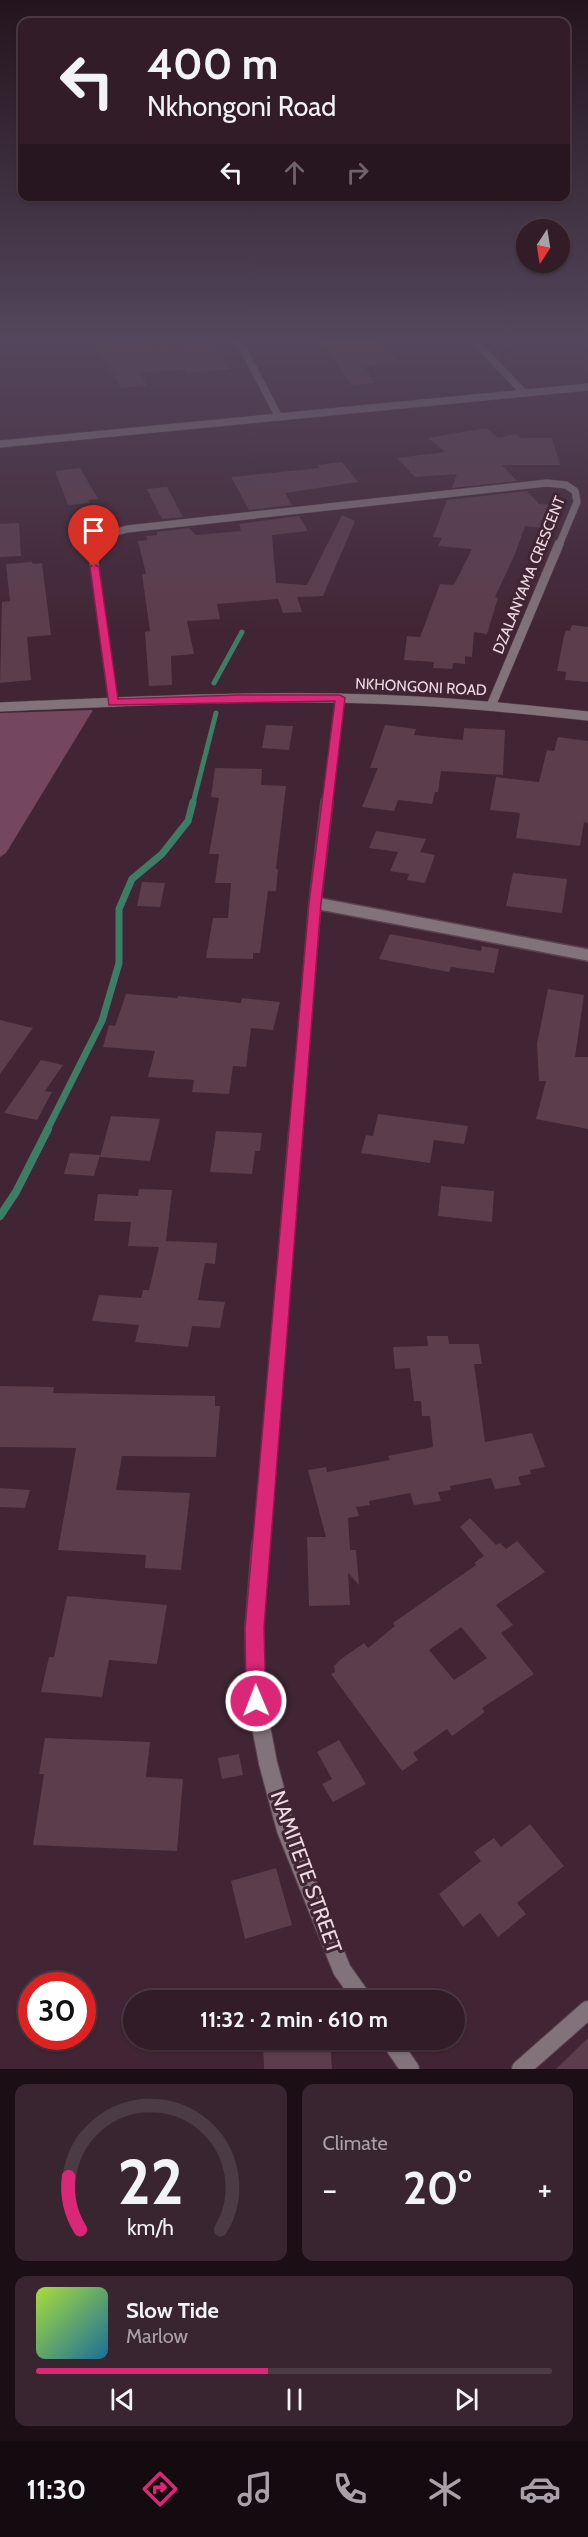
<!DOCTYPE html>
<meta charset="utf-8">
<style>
:root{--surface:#311c27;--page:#39252f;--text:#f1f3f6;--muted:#a8a1a7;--line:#4c3a44;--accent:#db2777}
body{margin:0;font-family:Cabin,sans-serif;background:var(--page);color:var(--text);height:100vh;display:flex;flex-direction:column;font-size:22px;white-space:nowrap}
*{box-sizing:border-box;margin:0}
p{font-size:20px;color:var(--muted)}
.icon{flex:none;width:33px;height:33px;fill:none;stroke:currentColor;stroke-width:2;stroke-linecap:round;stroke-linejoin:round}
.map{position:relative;height:2069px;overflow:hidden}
.details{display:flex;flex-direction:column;gap:15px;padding:15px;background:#1b0f15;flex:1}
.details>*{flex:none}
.banner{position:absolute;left:18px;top:18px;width:552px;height:183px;border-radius:12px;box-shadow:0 2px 4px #0004,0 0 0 2px var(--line);background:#311c27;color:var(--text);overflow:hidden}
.needle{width:39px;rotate:192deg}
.fabs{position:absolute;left:516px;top:219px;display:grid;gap:12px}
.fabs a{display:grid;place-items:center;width:54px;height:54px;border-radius:50%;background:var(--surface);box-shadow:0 2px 4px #0004,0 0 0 2px var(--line);font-size:30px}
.speed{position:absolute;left:18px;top:1972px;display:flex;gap:12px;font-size:30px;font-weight:700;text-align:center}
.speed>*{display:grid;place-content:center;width:78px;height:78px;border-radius:50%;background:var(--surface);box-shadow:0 2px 4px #0004,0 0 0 2px var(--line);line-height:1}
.speed .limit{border:9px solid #d22;background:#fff;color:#111}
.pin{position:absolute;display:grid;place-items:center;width:51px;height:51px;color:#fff;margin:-62px -26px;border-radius:50% 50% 50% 0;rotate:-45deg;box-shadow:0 0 6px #0007}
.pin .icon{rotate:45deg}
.me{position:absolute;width:66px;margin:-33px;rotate:359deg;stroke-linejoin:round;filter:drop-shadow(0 0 4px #0008)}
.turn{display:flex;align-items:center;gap:21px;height:126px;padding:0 30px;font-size:27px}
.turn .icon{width:78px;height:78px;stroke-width:2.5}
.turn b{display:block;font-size:42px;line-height:51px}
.lanes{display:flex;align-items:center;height:57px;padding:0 30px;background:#0003;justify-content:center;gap:30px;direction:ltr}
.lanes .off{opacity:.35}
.big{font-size:45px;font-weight:700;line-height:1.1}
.details .tile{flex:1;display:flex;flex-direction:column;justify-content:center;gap:9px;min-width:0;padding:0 21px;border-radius:12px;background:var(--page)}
.details .dial{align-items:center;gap:0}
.dial svg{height:156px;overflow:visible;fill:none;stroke:var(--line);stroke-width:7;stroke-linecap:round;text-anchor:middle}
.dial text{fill:var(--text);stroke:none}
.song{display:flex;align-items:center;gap:18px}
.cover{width:72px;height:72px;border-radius:9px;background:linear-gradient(135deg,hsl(80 70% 55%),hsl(200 70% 35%))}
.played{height:6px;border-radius:3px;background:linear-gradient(90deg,var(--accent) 45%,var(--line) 45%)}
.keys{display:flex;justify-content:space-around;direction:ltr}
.heat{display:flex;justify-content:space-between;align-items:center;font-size:33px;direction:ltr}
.details .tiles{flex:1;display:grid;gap:15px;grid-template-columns:1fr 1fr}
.tile:last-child{grid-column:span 2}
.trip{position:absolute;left:123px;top:1990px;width:342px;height:60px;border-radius:30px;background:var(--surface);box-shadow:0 2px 4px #0004,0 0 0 2px var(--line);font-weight:700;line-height:60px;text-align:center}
.tabs{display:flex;height:96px;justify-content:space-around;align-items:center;background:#140b10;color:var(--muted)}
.tabs .icon{width:42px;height:42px}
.tabs .current{color:var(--accent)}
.tabs b{font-size:27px;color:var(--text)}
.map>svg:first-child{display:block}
.green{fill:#74475e}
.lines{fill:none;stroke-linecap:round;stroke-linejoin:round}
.stream-far2{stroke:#3d7d65;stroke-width:5}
.stream-far1{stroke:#3d7d65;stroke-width:7}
.stream{stroke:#3d7d65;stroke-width:8}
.building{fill:#5b3d4c;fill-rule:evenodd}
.street-far4-casing{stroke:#5d4250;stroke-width:8}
.street-far3-casing{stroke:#5d4250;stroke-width:10}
.street-far2-casing{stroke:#5d4250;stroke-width:14}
.street-far1-casing{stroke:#5d4250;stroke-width:16}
.street-casing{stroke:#5d4250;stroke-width:20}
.street-far4{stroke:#82737a;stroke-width:7}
.street-far3{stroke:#82737a;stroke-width:9}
.street-far2{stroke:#82737a;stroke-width:11}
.street-far1{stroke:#82737a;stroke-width:14}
.street{stroke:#82737a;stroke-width:18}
.route{fill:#db2777;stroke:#8e194d;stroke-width:1.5}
.labels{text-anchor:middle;stroke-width:6;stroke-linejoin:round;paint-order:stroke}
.far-street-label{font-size:15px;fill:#eddae2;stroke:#412534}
.near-street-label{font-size:21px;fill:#eddae2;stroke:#412534}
</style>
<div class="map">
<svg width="588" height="2069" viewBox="0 0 588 2069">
<rect width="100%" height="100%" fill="#412534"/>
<polygon class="green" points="93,710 6,853 0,857 0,713"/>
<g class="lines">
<g class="stream-far2">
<polyline points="214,683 242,632"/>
<polyline points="193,803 216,713"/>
</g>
<polyline class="stream-far1" points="47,1130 102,1021 119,963 119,909 132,879 162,854 188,821 193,802"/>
<polyline class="stream" points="0,1216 16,1192 48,1129"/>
</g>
<g class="building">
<polygon points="317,341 377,341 396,359 392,360 396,363 368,366 365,368 375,383 351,385 336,361"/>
<polygon points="95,342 122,347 167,343 170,348 215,345 230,369 187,373 185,369 140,373 147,386 121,388"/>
<polygon points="486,428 498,438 516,434 521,438 552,438 560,465 502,465 517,481 452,488 457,474 415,477 397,458 445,452 428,438"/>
<polygon points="342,462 358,482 285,493 292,505 249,510 231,477 320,468 317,465"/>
<polygon points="80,468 98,499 88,500 90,503 68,505 55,471"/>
<polygon points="167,487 183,517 162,519 147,489"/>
<polygon points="527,491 539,504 552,505 544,528 525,526 515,554 495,597 498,598 487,634 474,632 472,657 465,656 465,664 453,663 452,669 433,668 434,662 404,660 407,636 420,637 440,584 454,585 472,549 438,546 442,538 433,537 447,500"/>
<polygon points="342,515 355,521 323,596 297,597 302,612 283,613 278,599 217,604 220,619 187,621 194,654 171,656 172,685 149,686 145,632 150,631 142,574 146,574 138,541 147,540 146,536 157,535 157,532 189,528 196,535 241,531 239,524 299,516 308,531 272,535 276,583 307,585"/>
<polygon points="19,523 21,556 0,557 0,524"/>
<polygon points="32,562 33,564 42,563 51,635 27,637 31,680 0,683 2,602 10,601 6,564"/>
<polygon points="572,625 588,627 588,682 565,680 566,672 557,671 564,636 566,630 570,631"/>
<polygon points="266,725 293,726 289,750 262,748"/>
<polygon points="385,725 416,729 414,735 463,740 464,728 505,730 503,775 441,771 438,792 435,792 432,804 398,800 394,811 362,807 378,768 370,768"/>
<polygon points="558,737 588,741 588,823 584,822 580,846 516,838 520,813 490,810 496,777 539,782 547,750 554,751"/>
<polygon points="215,768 262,769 261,785 286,786 276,869 278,869 276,891 268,891 260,953 253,953 253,959 206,958 213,918 228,918 231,883 215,883 219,854 209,854 219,798 211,797"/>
<polygon points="376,831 426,839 420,852 435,855 425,883 407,880 409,874 390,871 398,852 369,848"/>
<polygon points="513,873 567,879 562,913 506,906"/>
<polygon points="142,882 165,883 160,907 137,906"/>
<polygon points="390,934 481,951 482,946 499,949 494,973 451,967 449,972 379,959"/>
<polygon points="548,989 584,995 575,1057 588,1057 588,1129 536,1119 546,1081 539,1081 537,1044"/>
<polygon points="126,994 177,998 178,996 241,1003 242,998 280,1002 273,1030 251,1028 246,1067 233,1066 229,1094 192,1092 194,1080 148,1077 155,1051 103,1047 109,1025 115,1026"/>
<polygon points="0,1020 33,1028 0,1074"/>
<polygon points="41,1060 63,1065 45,1091 52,1092 37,1120 4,1113"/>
<polygon points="378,1114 468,1126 464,1144 434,1140 430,1163 361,1153 366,1135 373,1136"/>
<polygon points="111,1116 160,1119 150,1161 100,1157"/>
<polygon points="216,1131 262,1133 260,1151 255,1151 252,1174 210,1172"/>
<polygon points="70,1153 100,1155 94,1176 64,1174"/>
<polygon points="441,1186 494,1191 492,1222 438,1216"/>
<polygon points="139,1189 172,1190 166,1241 217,1243 215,1264 205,1263 198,1300 225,1302 220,1328 192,1326 188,1347 135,1342 139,1325 92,1321 99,1295 141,1298 143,1290 149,1290 159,1247 128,1246 131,1222 94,1221 98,1194 138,1196"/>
<polygon points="427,1336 448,1336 449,1344 479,1344 482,1364 474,1364 485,1442 532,1433 545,1467 530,1470 531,1474 518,1477 521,1485 495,1489 491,1478 450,1486 451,1490 438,1492 441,1501 414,1505 410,1493 369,1501 370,1505 356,1507 359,1516 348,1518 350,1550 356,1550 359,1585 348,1573 350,1605 309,1606 307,1537 326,1537 308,1470 326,1467 327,1472 390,1460 388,1456 433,1447 430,1416 422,1416 421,1401 414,1401 410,1368 395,1369 393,1347 428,1346"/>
<polygon points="0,1386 54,1387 53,1393 215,1396 215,1406 220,1406 216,1457 122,1456 116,1490 190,1493 181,1570 145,1568 146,1555 58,1550 76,1448 0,1447"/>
<polygon points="0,1488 30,1490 25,1508 0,1507"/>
<path d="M470,1518L496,1545L500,1543L506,1549L517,1541L545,1572L496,1605L513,1625L501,1633L534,1674L482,1708L485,1712L452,1736L447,1729L413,1753L418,1760L402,1771L331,1674L335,1672L334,1666L341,1659L364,1643L368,1648L395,1626L393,1623L476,1565L474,1563L484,1556L460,1527ZM461,1627L487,1658L454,1680L429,1650Z"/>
<polygon points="67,1596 167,1605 157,1664 109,1660 102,1697 41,1692 49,1657 54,1657"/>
<polygon points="45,1738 150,1742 146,1777 183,1779 177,1851 33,1845 44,1774 39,1774"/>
<polygon points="339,1740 366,1784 333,1802 322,1784 332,1779 317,1752"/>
<polygon points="239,1754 243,1775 222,1779 218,1758"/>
<polygon points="530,1824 564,1866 517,1903 526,1914 498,1937 480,1913 463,1927 439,1894 481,1861 474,1852 494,1838 501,1847"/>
<polygon points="276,1868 292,1925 245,1939 231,1881"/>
<polygon points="588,2038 588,2069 556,2069"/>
<polygon points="263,2040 330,2040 332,2069 264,2069"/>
</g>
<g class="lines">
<g class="street-far4-casing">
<g id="street-far4">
<polyline points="239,341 279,417"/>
<polyline points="475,341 524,393"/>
<polyline points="0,444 588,387"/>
<polyline points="94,545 107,535 127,529 547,483 566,485 575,491 577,502 559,545"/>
</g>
</g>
<g class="street-far3-casing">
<g id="street-far3">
<polyline points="95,544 92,548 113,702"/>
<polyline points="491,706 559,544"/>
<path d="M0,707C123,702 246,695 370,699C443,701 515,708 588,716"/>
<polyline points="327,803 340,698"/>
</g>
</g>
<g class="street-far2-casing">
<g id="street-far2">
<polyline points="315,903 588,955"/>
<polyline points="296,1130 315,903 327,802"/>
</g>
</g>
<g class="street-far1-casing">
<polyline id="street-far1" points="261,1544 296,1129"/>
</g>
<g class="street-casing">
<g id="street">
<polyline points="261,1543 254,1628 256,1701 268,1763 286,1830 342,1970 364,2001"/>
<polyline points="390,2040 410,2069"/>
<polyline points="521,2069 588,2010"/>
</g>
</g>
<use href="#street-far4" class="street-far4"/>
<use href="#street-far3" class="street-far3"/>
<use href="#street-far2" class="street-far2"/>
<use href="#street-far1" class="street-far1"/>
<use href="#street" class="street"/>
</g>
<linearGradient id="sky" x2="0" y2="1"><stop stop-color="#24141d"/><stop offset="0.54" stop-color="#54465c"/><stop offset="1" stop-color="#54465c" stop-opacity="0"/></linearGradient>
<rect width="588" height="631" fill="url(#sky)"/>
<polygon class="route" points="94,564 99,567 118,699 239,695 340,695 345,698 321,903 264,1628 266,1701 263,1708 256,1711 249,1708 246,1701 245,1628 309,903 335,701 109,705 90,567"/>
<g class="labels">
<g class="far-street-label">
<text transform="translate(529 575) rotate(-68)" y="5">DZALANYAMA CRESCENT</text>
<text transform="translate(421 687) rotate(3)" y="5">NKHONGONI ROAD</text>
</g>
<g class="near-street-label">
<text transform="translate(306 1872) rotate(70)" y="7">NAMITETE STREET</text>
</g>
</g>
</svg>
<div class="fabs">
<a><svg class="needle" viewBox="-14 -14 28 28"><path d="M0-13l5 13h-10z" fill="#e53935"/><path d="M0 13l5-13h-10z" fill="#a8a1a7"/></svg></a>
</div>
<div class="speed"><div class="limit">30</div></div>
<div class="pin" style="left:94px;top:567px;background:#d93025"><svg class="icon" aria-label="arrive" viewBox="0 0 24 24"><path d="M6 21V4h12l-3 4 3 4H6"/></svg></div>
<svg class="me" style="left:256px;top:1701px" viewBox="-20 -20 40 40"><circle r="17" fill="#db2777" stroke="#fff" stroke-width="3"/><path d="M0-11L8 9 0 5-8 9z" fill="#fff"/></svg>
<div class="trip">11:32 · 2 min · 610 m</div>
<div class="banner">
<div class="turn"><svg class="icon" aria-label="left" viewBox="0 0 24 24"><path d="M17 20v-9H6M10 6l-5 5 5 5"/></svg><div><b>400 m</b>Nkhongoni Road</div></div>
<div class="lanes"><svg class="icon" aria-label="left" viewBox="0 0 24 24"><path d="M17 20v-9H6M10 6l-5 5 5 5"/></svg><svg class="icon off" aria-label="ahead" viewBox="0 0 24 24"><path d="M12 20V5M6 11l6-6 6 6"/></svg><svg class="icon off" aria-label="right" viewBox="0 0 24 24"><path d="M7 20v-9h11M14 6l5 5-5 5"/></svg></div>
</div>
</div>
<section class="details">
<div class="tiles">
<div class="tile dial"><svg viewBox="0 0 100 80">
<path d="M14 69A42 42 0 1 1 86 69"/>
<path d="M14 69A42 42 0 0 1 8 42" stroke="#db2777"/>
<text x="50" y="56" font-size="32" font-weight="700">22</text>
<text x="50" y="72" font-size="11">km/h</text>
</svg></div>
<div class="tile"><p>Climate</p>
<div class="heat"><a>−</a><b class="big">20°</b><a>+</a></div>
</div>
<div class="tile">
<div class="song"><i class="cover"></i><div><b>Slow Tide</b><p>Marlow</p></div></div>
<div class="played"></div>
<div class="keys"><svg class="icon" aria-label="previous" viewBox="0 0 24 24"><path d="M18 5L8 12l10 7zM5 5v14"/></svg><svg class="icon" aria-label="pause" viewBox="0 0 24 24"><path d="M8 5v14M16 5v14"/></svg><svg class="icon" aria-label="next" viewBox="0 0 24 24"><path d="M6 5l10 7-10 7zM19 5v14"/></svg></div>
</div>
</div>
</section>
<nav class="tabs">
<b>11:30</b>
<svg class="icon current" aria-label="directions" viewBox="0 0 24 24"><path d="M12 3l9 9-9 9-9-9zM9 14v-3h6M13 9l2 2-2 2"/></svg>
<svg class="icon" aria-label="music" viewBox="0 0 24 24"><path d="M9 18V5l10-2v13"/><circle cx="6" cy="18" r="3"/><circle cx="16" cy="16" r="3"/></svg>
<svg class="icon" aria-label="phone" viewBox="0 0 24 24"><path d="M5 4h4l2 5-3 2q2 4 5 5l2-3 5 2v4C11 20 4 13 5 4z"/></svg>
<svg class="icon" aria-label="climate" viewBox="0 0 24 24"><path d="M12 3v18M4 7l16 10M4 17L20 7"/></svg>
<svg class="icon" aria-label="car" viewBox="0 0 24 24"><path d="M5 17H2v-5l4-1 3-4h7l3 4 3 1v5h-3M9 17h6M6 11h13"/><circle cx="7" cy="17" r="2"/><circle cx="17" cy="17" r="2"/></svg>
</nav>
